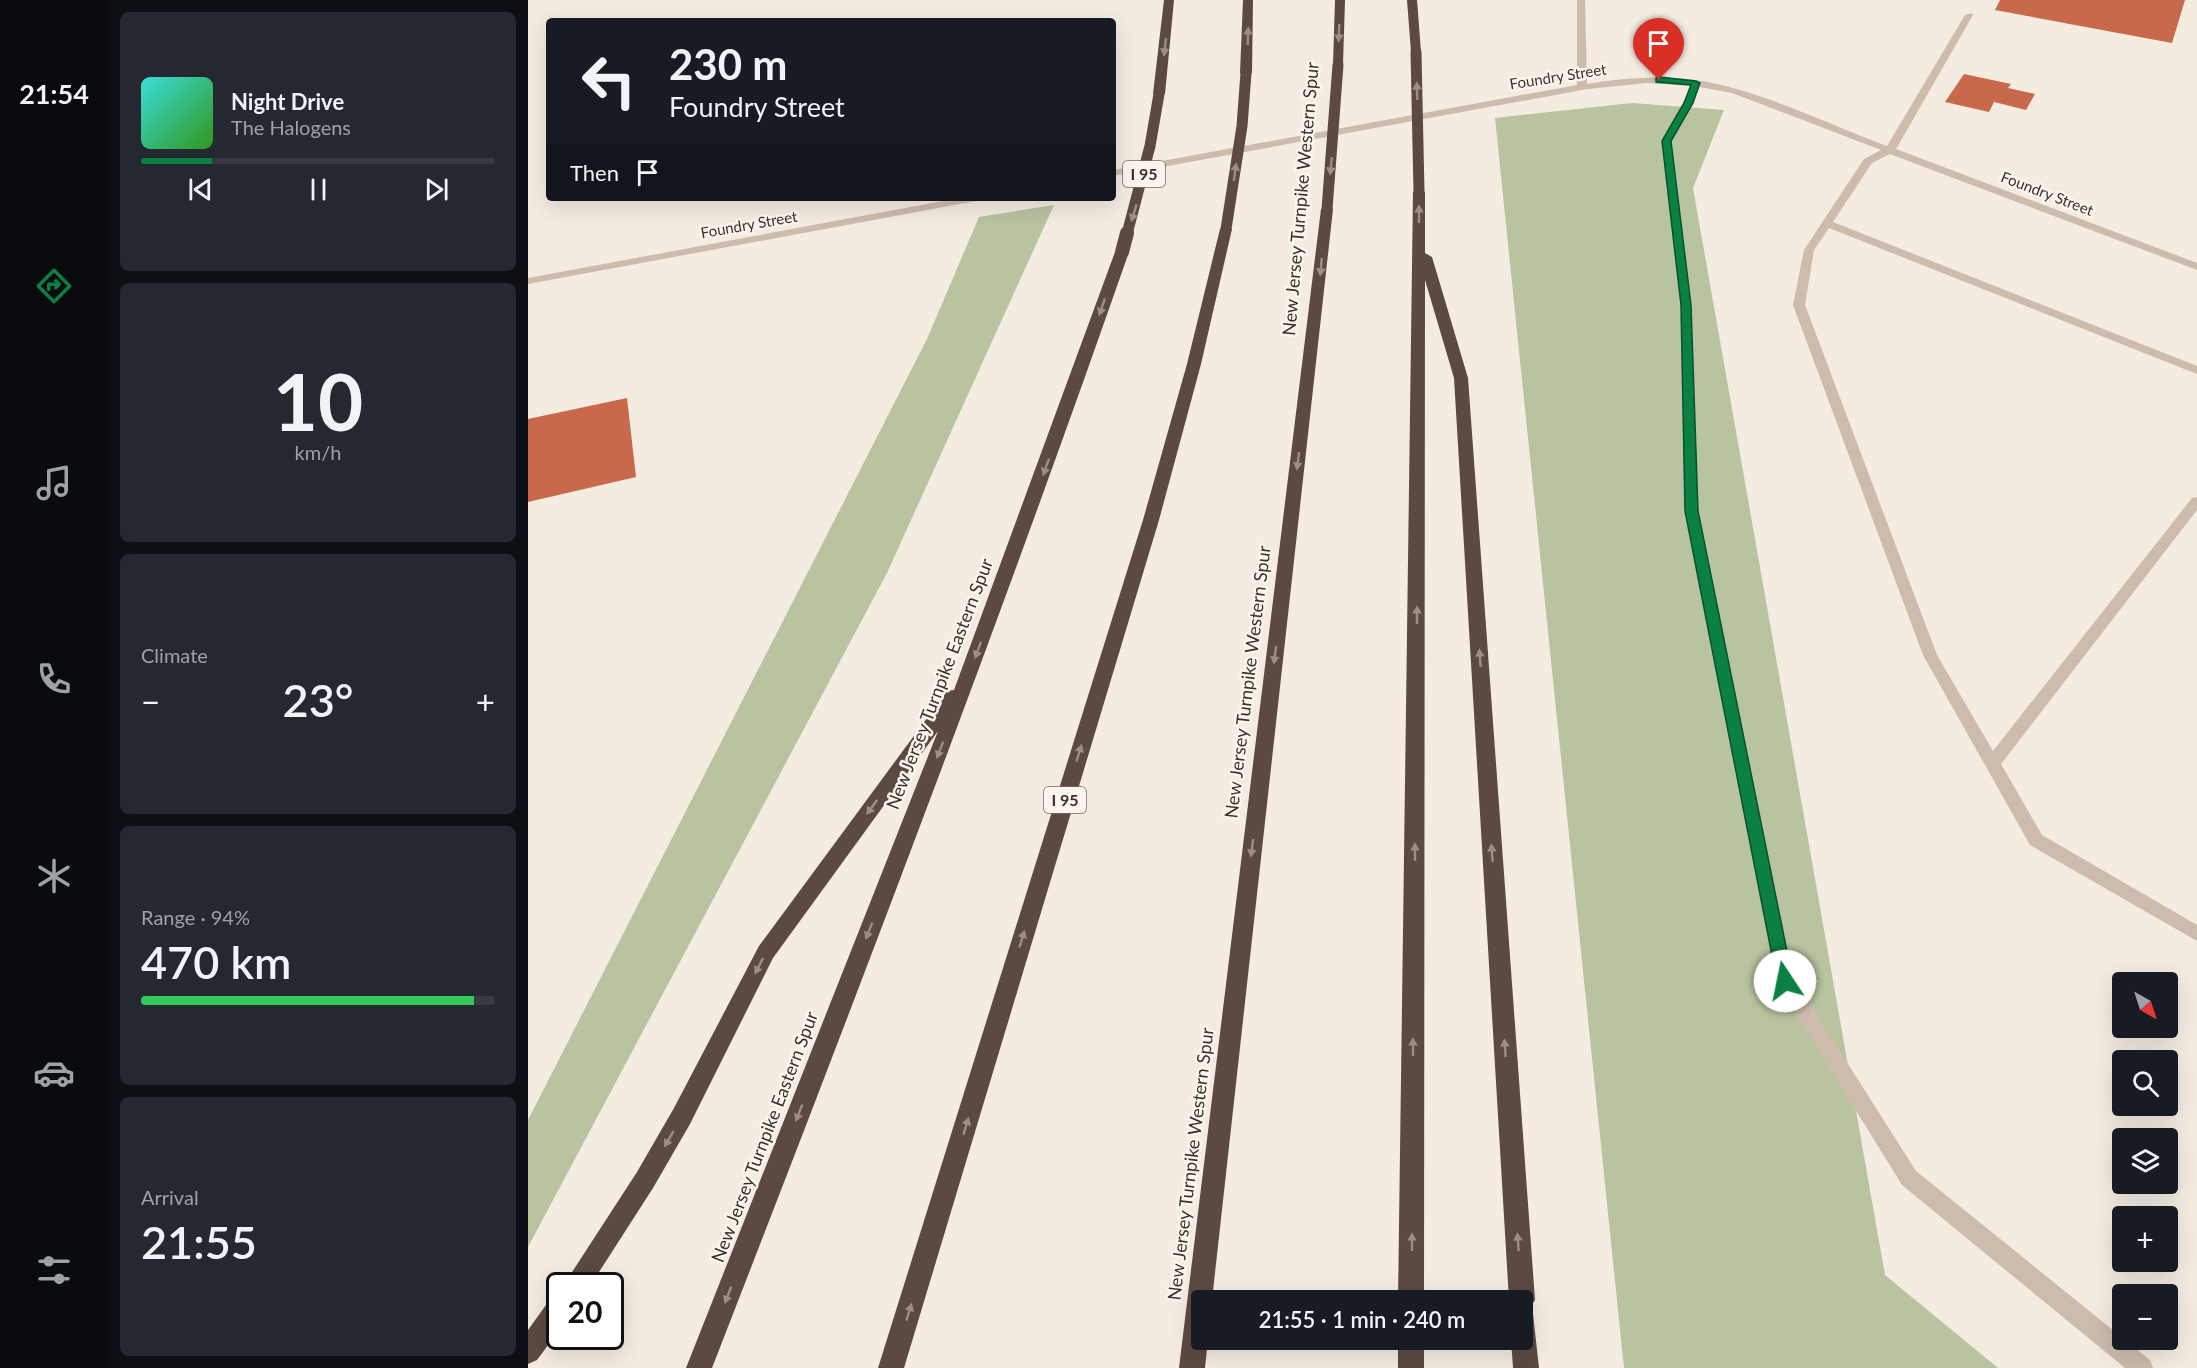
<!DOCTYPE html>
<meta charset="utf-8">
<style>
:root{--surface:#171b24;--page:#242831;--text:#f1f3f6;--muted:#9ea1a6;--line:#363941;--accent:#0b8043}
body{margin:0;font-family:Lato,sans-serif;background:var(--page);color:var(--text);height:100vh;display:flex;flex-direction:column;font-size:22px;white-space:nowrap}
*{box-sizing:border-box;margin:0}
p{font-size:20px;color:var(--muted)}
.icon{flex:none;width:33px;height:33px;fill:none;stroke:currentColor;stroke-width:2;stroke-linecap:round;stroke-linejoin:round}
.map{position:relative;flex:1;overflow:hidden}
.details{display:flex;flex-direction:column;gap:12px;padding:12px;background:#0d0f14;width:420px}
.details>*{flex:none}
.top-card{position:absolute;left:18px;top:18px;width:570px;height:183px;border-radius:6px;box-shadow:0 6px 24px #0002;background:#171b24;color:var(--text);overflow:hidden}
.needle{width:39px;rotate:141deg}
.tools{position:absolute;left:1584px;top:972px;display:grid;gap:12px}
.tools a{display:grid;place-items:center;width:66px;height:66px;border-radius:6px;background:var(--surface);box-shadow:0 6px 24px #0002;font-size:30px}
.speed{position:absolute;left:18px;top:1272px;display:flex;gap:12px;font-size:30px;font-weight:700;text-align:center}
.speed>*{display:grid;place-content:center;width:78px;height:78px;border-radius:50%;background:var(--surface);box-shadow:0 6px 24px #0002;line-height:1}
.speed .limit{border:3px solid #111;border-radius:9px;background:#fff;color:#111}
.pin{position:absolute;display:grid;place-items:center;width:51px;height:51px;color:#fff;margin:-62px -26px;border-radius:50% 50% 50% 0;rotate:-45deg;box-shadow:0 0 6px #0007}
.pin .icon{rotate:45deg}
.me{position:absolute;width:66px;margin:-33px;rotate:349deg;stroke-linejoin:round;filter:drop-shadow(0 0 4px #0008)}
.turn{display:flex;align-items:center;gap:21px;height:126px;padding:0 24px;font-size:27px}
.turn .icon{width:78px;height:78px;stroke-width:2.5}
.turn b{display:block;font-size:42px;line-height:51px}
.then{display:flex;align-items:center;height:57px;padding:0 24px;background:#0003;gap:12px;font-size:22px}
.big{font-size:45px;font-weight:600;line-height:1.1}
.details .card{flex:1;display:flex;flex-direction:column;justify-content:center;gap:9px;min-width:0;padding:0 21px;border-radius:9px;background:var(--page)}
.details .dial{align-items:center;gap:0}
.dial b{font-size:78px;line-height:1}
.song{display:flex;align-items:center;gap:18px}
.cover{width:72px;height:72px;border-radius:9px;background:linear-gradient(135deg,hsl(180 70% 55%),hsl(110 70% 35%))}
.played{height:6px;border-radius:3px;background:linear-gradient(90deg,var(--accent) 20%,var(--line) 20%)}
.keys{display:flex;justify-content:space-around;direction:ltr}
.heat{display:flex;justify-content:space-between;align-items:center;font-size:33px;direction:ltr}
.charge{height:9px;border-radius:4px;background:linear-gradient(90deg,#34c759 94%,var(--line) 0)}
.trip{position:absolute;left:663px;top:1290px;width:342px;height:60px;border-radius:6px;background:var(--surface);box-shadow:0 6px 24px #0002;font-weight:600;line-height:60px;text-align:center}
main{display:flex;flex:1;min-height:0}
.tab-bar{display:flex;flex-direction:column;width:108px;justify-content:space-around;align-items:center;background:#090b0e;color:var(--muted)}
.tab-bar .icon{width:42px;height:42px}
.tab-bar .on{color:var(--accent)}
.tab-bar b{font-size:27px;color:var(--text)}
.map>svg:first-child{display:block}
.green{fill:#b8c4a0}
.building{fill:#c8694b}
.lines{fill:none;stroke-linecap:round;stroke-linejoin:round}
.minor{fill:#cdbbac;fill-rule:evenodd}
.highway{fill:#5c4a42;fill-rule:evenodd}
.highway-bridge-far1{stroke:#5c4a42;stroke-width:11}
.highway-bridge{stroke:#5c4a42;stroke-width:14}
.oneway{fill:#9c8e87}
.route{fill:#0b8043;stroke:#07532c;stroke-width:1.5}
.labels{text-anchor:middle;stroke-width:5;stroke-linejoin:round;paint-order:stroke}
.far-street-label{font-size:15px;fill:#3b302b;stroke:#fbf5ee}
.shield{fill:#fbf5ee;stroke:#756b66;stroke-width:1.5}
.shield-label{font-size:16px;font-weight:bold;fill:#3b302b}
.street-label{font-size:18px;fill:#3b302b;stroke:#fbf5ee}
</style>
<main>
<nav class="tab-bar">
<b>21:54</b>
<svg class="icon on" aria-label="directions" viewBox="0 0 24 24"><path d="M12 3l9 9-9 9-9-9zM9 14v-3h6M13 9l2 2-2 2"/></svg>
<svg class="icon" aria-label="music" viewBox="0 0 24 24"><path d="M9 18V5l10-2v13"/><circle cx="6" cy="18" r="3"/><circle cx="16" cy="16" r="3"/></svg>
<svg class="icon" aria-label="phone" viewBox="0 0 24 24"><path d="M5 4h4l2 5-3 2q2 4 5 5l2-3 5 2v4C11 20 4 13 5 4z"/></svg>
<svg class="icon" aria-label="climate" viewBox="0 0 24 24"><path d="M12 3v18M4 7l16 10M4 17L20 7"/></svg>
<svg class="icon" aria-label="car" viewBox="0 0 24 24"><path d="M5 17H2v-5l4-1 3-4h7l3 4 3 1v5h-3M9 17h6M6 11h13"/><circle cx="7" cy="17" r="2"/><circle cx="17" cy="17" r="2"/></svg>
<svg class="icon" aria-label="filters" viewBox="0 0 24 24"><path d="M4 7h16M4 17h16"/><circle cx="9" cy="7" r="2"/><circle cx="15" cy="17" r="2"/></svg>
</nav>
<section class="details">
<div class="card">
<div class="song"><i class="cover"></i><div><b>Night Drive</b><p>The Halogens</p></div></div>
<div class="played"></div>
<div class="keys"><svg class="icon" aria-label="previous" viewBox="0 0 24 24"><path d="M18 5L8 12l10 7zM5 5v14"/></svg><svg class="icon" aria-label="pause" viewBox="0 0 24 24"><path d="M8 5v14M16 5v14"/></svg><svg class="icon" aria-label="next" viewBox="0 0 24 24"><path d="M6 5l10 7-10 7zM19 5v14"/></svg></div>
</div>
<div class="card dial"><b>10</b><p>km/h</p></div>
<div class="card"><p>Climate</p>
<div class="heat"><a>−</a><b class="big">23°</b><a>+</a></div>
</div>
<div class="card"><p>Range · 94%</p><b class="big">470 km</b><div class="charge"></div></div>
<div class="card"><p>Arrival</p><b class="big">21:55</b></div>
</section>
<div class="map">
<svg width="1669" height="1368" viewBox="0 0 1669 1368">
<rect width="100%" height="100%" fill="#f4ebe1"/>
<g class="green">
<polygon points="1104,103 1196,110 1165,188 1357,1275 1470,1368 1096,1368 967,118"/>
<polygon points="526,205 359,573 0,1247 0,1120 399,339 451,217"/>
</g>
<g class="building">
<polygon points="1472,0 1657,0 1644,43 1467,10"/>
<polygon points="1436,74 1483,84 1480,88 1507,94 1498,110 1466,102 1461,112 1417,102"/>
<polygon points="99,398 108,477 0,502 0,419"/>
</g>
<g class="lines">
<g class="minor">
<path d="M1049,0H1057L1059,84C1095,78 1132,75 1168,80C1232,90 1298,123 1359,146L1437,15L1444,13L1445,15L1368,149L1669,263V270L1362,154L1344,163L1305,222L1669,366V374L1301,228L1286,250L1277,305L1409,655L1465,751L1664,498L1669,497V510L1473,764L1514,835L1669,925V941L1502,845L1395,655L1265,305L1276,250L1336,159L1353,150L1204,93L1171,87L1143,141L1164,305L1171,511L1266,979L1388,1171L1622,1360L1625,1368H1597L1374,1185L1248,981L1157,511L1152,305L1133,141L1155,103L1162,86L1119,83L1060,89L585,176V170L1049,85Z"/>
<polygon points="431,198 453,198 448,201 0,284 0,278"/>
</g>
<g class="highway">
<polygon points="636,0 646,0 637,94 631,97 625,94"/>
<polygon points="715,0 725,0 724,73 718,76 712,73"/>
<polygon points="807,0 817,0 815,65 810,68 805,65"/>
<polygon points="879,0 889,0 893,52 888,55 883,52"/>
<polygon points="891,188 897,192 897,253 904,257 940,378 1007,1300 1004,1305 1011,1368 985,1368 983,1340 994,1340 994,1300 981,1300 926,378 897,280 896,1300 870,1300 885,192"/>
<polygon points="799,205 805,209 684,1300 674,1300 674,1340 680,1340 677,1368 651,1368 793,209"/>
<polygon points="698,225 704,229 673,364 631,520 376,1368 350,1368 615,520 659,364 692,229"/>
<path d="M594,248L601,252C470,627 328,998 184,1368H158L410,731L245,958L162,1124L125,1188L62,1286H35L109,1172L146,1108L231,946L419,691L426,690L587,252Z"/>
<polygon points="32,1295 32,1329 9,1360 0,1364 0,1330 23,1298"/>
<rect x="870" y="1340" width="26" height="28"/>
</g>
<g class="highway-bridge-far1">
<polyline points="888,52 891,192"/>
<polyline points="799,209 810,65"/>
<polyline points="698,229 714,126 718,73"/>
<polyline points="599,234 622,146 631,94"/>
</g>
<polyline class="highway-bridge" points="594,252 599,233"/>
</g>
<defs><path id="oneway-solid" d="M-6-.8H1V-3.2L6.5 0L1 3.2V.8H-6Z" transform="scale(1.5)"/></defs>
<g class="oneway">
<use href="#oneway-solid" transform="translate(811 33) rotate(92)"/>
<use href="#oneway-solid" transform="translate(720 36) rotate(-88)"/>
<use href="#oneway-solid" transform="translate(637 47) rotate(96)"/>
<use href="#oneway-solid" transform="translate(889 91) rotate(-92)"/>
<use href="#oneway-solid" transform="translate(803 166) rotate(96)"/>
<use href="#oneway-solid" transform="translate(707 172) rotate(-82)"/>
<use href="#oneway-solid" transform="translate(606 213) rotate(107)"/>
<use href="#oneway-solid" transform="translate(891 214) rotate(-90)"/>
<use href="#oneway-solid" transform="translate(793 267) rotate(95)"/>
<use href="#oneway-solid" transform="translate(574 307) rotate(109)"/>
<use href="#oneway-solid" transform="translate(770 461) rotate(97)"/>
<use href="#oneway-solid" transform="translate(518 467) rotate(110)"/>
<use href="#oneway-solid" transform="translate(889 615) rotate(-90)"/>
<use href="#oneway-solid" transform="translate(450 650) rotate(110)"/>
<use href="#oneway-solid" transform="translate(747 655) rotate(97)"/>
<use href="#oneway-solid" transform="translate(952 658) rotate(-94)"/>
<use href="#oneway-solid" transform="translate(412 750) rotate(111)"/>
<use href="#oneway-solid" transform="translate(551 753) rotate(-73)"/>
<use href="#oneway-solid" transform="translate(344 807) rotate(126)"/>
<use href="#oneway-solid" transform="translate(724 848) rotate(97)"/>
<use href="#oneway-solid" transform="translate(887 852) rotate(-90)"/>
<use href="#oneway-solid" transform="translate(964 853) rotate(-94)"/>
<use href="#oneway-solid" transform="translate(341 931) rotate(111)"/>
<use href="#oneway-solid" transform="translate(494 939) rotate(-73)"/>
<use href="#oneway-solid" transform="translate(231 966) rotate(117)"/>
<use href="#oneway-solid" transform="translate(885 1047) rotate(-90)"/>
<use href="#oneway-solid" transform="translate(977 1048) rotate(-94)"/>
<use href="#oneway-solid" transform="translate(271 1113) rotate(111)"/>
<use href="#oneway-solid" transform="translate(438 1126) rotate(-73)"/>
<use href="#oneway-solid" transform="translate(141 1139) rotate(120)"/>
<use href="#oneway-solid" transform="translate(884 1242) rotate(-90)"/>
<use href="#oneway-solid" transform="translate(990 1242) rotate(-94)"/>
<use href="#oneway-solid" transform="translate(200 1295) rotate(111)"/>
<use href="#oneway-solid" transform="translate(381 1312) rotate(-73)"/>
</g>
<polygon class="route" points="1131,77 1168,81 1172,83 1165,103 1143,141 1163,305 1170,511 1265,981 1263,986 1257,988 1252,986 1249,981 1157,511 1153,305 1134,141 1156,103 1163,85 1128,82 1128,78"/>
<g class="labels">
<g class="far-street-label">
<text transform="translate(1030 77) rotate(-9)" y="5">Foundry Street</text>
<text transform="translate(1519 194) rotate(21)" y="5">Foundry Street</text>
<text transform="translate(221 225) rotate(-10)" y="5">Foundry Street</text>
</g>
<g class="shield">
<rect x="595" y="161" width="42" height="26" rx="4.5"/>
<rect x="516" y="787" width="42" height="26" rx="4.5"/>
</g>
<g class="shield-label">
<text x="616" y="180">I 95</text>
<text x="537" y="806">I 95</text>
</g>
<g class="street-label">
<text transform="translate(773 199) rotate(-85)" y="6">New Jersey Turnpike Western Spur</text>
<text transform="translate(720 682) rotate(-83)" y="6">New Jersey Turnpike Western Spur</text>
<text transform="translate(412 684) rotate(-69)" y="6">New Jersey Turnpike Eastern Spur</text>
<text transform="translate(237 1137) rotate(-69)" y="6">New Jersey Turnpike Eastern Spur</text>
<text transform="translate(663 1164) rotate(-83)" y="6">New Jersey Turnpike Western Spur</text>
</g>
</g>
</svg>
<div class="tools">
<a><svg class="needle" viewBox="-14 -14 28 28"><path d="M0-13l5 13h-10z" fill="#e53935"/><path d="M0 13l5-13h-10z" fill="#9ea1a6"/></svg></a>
<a><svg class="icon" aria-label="search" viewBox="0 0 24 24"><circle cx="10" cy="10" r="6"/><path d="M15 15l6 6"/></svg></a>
<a><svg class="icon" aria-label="layers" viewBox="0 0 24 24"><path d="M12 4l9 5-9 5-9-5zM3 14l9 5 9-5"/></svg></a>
<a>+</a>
<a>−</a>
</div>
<div class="speed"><div class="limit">20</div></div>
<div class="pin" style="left:1131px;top:80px;background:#d93025"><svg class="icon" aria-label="arrive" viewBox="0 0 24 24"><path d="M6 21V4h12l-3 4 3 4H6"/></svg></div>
<svg class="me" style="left:1257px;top:981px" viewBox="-20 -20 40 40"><circle r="19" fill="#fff"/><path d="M0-13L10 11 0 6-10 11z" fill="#0b8043"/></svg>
<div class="trip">21:55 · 1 min · 240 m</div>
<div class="top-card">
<div class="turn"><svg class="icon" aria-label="left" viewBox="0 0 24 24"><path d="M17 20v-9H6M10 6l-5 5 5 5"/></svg><div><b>230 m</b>Foundry Street</div></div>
<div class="then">Then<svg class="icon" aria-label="arrive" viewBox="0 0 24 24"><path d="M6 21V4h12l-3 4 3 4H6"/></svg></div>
</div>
</div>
</main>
